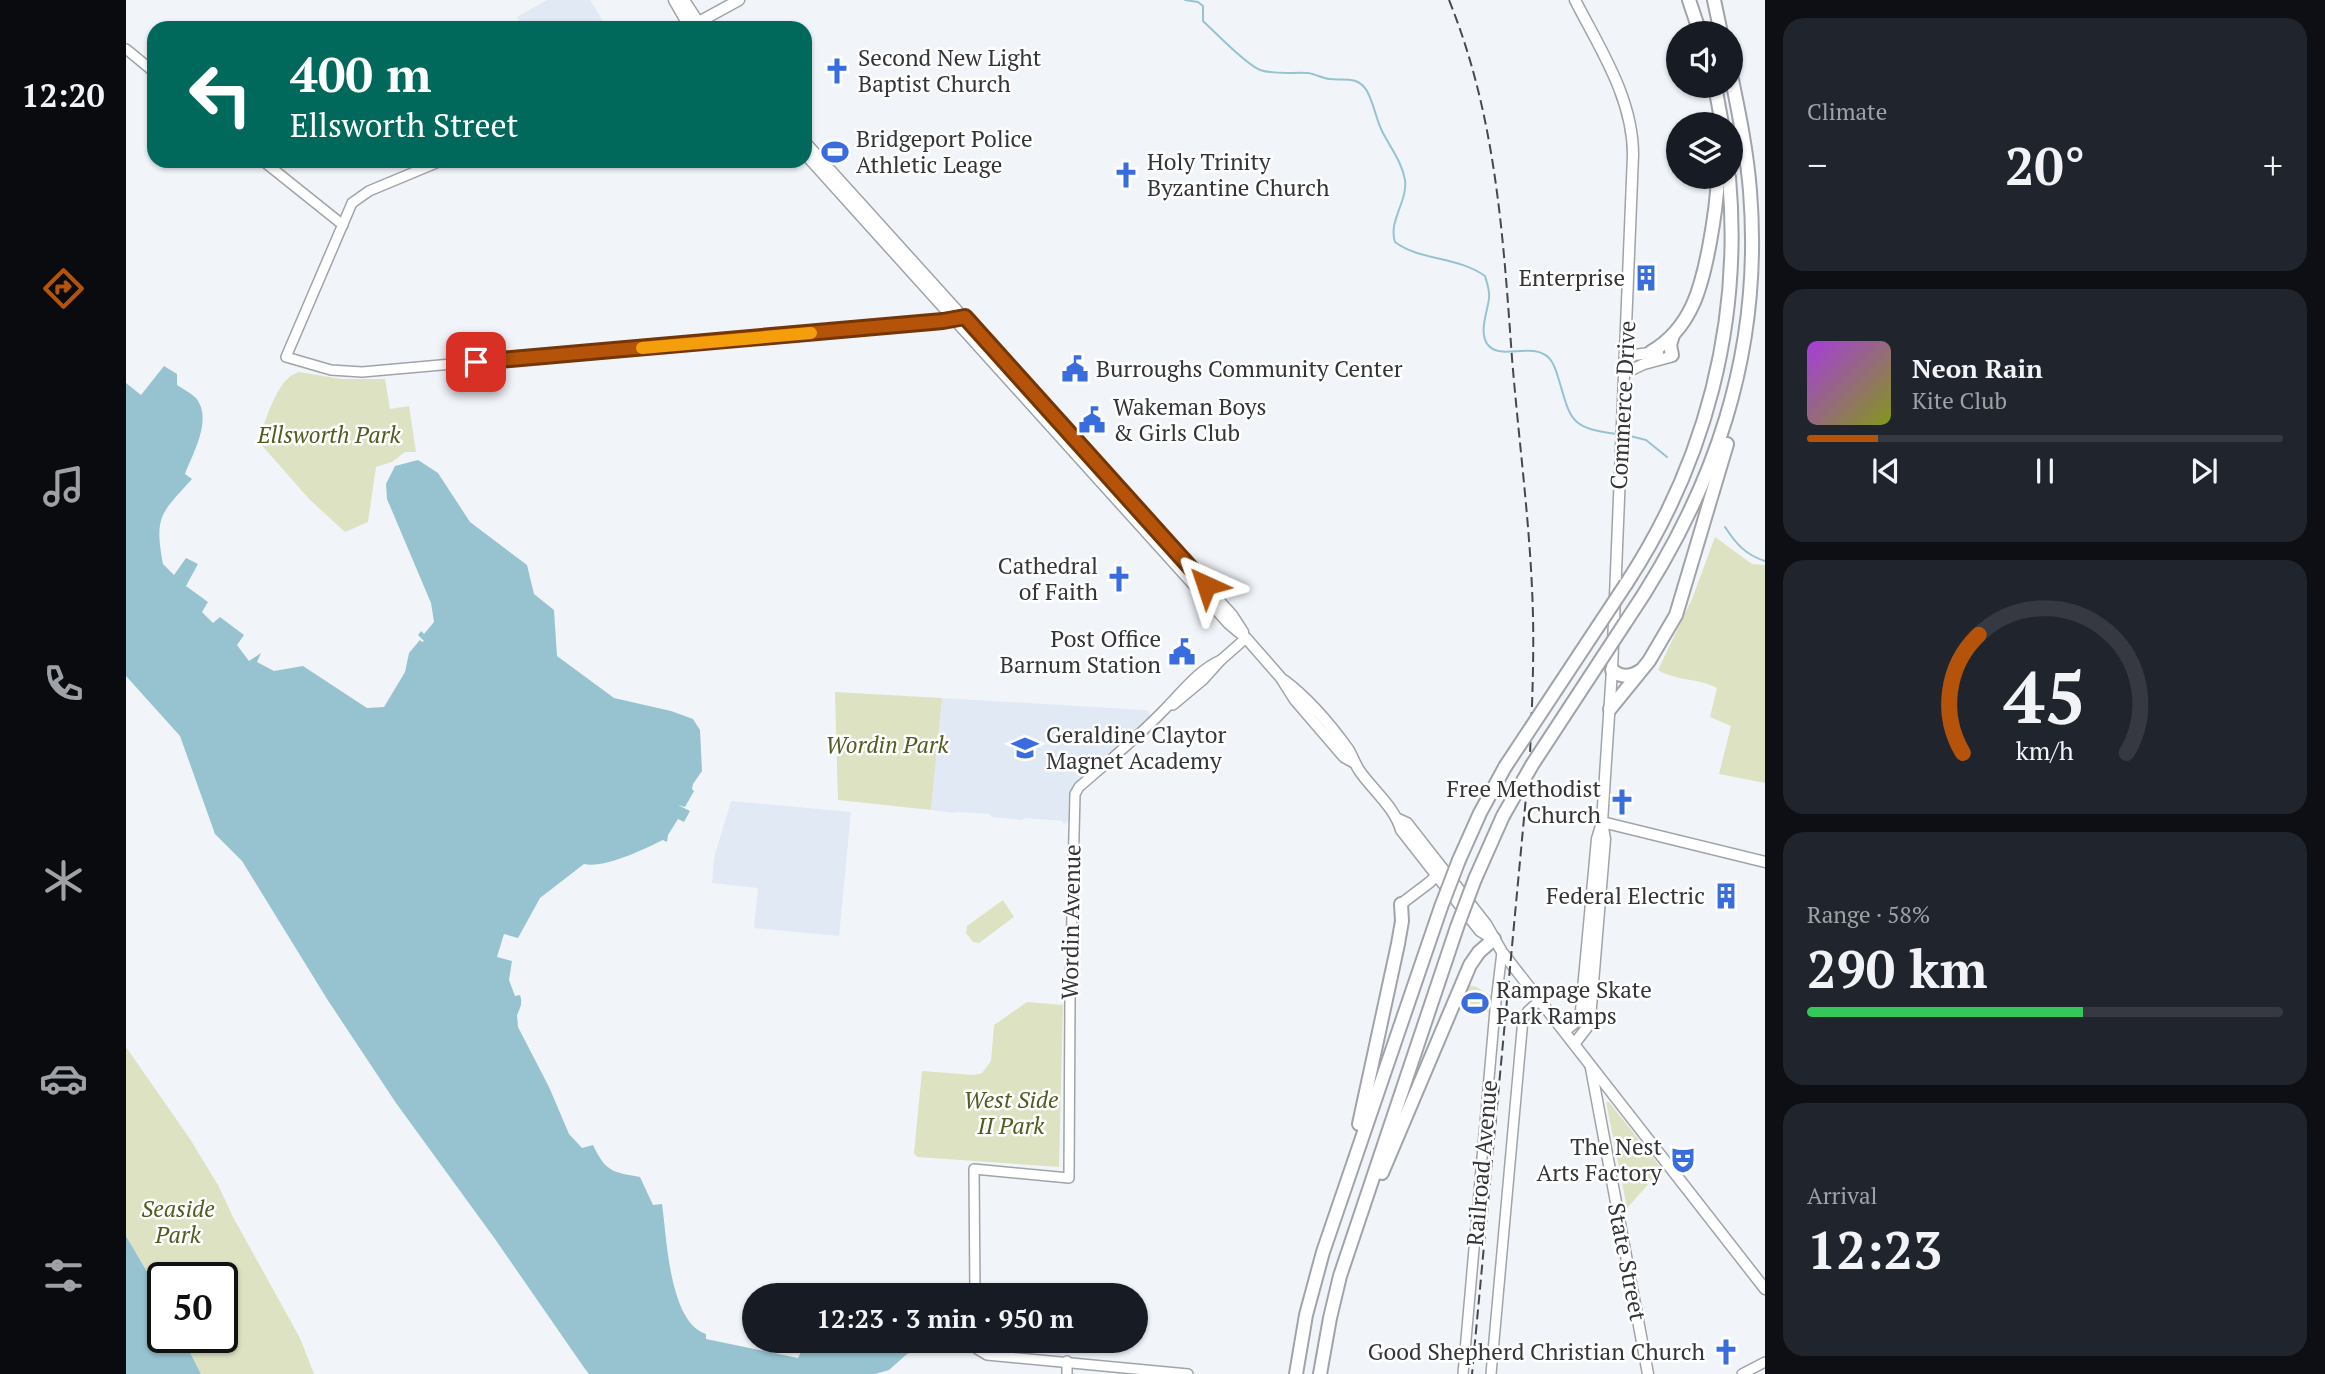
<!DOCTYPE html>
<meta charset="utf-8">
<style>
:root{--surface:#171b24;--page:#20242c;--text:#f1f3f6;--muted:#9ea1a6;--line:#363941;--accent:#b45309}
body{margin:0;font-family:"PT Serif",serif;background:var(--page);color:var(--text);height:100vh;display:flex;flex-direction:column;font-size:26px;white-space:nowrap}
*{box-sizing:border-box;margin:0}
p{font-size:23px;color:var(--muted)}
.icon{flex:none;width:38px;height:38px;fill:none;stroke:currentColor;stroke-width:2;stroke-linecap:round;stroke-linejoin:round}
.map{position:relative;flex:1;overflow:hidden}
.sheet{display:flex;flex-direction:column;gap:18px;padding:18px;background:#0d0f14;width:560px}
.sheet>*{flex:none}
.hud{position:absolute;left:21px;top:21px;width:665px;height:147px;border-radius:21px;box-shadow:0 2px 5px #0004;background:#00695c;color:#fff;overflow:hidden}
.tools{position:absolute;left:1540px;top:21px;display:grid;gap:14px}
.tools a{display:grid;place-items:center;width:77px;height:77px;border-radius:50%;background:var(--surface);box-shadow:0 2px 5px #0004;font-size:35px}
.speed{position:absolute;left:21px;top:1262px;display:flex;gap:14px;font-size:35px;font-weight:700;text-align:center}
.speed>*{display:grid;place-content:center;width:91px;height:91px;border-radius:50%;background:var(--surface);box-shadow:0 2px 5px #0004;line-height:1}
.speed .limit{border:4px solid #111;border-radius:10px;background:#fff;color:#111}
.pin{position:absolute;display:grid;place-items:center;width:60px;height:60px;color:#fff;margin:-30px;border-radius:14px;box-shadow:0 4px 10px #0006}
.me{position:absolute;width:77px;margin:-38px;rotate:318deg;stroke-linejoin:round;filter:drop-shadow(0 0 5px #0008)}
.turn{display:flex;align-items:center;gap:24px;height:147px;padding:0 28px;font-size:32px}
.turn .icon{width:91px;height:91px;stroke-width:2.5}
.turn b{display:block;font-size:49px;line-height:60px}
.big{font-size:52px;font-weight:700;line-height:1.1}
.sheet .tile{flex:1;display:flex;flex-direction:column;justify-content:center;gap:10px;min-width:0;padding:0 24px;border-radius:21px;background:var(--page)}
.sheet .dial{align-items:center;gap:0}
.dial svg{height:182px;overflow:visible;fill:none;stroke:var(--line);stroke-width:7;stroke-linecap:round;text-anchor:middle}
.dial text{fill:var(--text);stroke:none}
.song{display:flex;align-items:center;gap:21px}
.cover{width:84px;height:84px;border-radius:10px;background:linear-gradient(135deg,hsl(280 70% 55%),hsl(70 70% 35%))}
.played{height:7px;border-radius:4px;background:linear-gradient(90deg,var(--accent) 15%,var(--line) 15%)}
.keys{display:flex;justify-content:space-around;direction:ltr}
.heat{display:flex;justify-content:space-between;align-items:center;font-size:38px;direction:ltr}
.charge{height:10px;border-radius:5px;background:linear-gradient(90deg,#34c759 58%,var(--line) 0)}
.trip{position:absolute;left:616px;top:1283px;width:406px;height:70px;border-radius:35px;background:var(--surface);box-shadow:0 2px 5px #0004;font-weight:700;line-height:70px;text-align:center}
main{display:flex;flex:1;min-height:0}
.dock{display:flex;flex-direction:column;width:126px;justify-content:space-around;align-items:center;background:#090b0e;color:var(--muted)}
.dock .icon{width:49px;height:49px}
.dock .on{color:var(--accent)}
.dock b{font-size:32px;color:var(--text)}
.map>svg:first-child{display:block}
.built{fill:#e0e9f4}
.green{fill:#dde3c2}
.water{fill:#97c3d1}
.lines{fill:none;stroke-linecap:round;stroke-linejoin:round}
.stream{stroke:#97c3d1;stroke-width:2}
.tertiary-casing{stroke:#a0a4a9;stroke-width:12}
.secondary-casing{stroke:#a0a4a9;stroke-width:13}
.motorway-casing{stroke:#a0a4a9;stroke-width:16}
.tertiary{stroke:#fff;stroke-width:9}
.secondary{stroke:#fff;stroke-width:10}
.motorway{stroke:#fff;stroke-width:12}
.rail{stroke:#47484b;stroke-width:2;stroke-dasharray:10 5;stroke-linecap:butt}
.motorway-bridge-casing{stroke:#a0a4a9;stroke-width:16;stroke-linecap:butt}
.motorway-bridge{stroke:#fff;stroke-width:12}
.route-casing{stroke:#753606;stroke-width:18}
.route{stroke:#b45309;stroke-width:12}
.slow{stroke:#f59e0b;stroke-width:12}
.labels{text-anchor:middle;stroke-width:5;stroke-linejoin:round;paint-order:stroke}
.poi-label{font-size:23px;fill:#343537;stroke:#fff;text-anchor:start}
.street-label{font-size:23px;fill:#343537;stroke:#fff}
.park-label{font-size:23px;font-style:italic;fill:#545b21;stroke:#fff}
</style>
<main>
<nav class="dock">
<b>12:20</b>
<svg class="icon on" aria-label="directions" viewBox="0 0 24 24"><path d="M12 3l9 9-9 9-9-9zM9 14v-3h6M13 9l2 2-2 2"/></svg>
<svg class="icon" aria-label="music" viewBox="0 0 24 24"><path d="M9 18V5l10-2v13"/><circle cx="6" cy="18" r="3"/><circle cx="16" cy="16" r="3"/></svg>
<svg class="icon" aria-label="phone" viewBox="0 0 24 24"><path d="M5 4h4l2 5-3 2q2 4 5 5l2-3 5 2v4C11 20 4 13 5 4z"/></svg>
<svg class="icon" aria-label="climate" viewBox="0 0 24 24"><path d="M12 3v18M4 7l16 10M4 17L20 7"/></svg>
<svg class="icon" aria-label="car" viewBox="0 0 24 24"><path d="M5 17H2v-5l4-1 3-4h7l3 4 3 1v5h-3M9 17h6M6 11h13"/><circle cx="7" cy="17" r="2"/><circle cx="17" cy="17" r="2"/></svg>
<svg class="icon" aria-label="filters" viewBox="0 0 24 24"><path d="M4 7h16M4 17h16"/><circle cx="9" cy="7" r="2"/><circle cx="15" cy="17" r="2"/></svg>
</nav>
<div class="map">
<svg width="1639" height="1374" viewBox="0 0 1639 1374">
<rect width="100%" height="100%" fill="#f1f5fa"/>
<g class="built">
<polygon points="421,0 464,0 481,28 397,28 391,17"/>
<polygon points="816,698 1019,710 1023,712 1024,717 958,774 958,778 947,788 943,798 942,815 944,819 938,824 936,821 899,818 896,820 866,817 863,814 832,812 828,813 805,810"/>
<polygon points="605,801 725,812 713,936 628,928 632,888 586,883 588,858"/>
</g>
<g class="green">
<path d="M173,372L216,379H259L264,409L283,406L290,452H279L266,462L250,467L242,522L219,532L184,500L132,441C140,421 151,377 173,372Z"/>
<path d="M1589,537L1626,564L1639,565V783L1593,774L1605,726L1584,717L1591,688C1572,678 1550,681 1532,670L1566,599Z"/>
<polygon points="709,692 816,698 805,810 712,800"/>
<polygon points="877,900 888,917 853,943 847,942 840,933 841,926"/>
<polygon points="1341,985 1351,987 1365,997 1364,1012 1330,1009"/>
<polygon points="901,1002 937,1005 933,1167 791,1157 788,1153 796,1071 848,1075 856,1073 865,1061 868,1025"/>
<polygon points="0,1047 64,1139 92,1185 107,1217 174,1338 188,1374 75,1374 56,1337 96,1337 96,1278 37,1278 37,1299 0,1236"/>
<polygon points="1480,1102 1483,1102 1536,1169 1501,1208"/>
</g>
<g class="water">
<path d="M38,366L51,374V385C57,389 65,393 70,398C87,419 67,453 59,474L66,479C35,514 28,515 37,564L48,575L60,558L72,564L60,586L82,602L76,612L87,623L94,617L118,635L111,645L123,661L135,653L131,662L148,671L177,666L241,708L258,707L279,672L283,653L294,640L296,642L298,641L292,635L295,631L298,634L308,622L305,603L261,499L260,484L269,466L292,460L312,473L344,522L401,565L408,594L428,610L431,656L488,698L545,711L567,719L574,730L576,771L567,784L566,789L568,791L559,807L552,805L564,811L558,822L552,819L542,835L541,842L537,840C519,849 477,869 458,864L414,898L392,938L378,934L371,957L386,961L383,980L389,996L394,995C397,1004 394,1008 391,1015L392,1027L423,1087L443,1134L456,1148L467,1145C480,1172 486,1172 514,1177L527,1205L536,1204C541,1238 543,1322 580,1334V1339L672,1358L676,1350L684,1348L692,1341H781L795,1344L798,1347L781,1354L763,1370L749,1374H463L459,1369L369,1239L270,1103L201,999L116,861L89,834L54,736L0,676V383L15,395Z"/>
<polygon points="0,1236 37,1299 37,1337 56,1337 75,1374 0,1374"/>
</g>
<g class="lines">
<g class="stream">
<path d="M1059,0L1072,2L1077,6V21C1090,33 1119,64 1134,70C1148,75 1167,72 1182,73C1189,74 1196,78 1203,79C1218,81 1231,75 1241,91C1248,104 1250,119 1256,131C1264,147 1276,162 1279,180C1282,201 1262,221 1269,242C1294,261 1331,256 1359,276C1361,283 1364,291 1363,298C1362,311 1352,332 1362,345C1375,361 1406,341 1423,358C1428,363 1430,370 1432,377C1445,419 1442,428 1491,434"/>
<polyline points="1500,435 1520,440 1541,457"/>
<path d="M1599,527C1610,544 1620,555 1639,561"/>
</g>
<g class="tertiary-casing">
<g id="tertiary">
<polyline points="0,49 28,72"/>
<polyline points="137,161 217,225"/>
<polyline points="315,161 243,191 226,203 160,357 205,370 236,372 833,319"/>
<polyline points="1047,705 1077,680 1095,660 1120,638"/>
<path d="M849,1295L848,1169L943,1178L944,997L949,794L953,787C982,762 1012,737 1038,710C1056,692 1072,670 1095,660"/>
<polyline points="849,1340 851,1349 861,1355 1062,1374"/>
<polyline points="941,1374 941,1361"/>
<polyline points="1337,1374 1369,1010 1376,952"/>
<polyline points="1365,1374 1397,1019 1402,1011 1414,1000"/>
<polyline points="1616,1374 1639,1362"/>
</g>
</g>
<g class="secondary-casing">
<g id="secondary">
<polyline points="548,0 564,28"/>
<polyline points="558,0 576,28"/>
<path d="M1449,0C1474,49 1507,98 1507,155L1486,670L1476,822L1479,839L1464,1019L1462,1026L1449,1043"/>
<polyline points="566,28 571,23 613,0"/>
<polyline points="679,142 1106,615 1117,632"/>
<polyline points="679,154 1103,624 1120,638 1155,678 1169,700 1218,757 1227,762"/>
<polyline points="1500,356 1532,352"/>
<polyline points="1499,373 1518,364 1544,357 1546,355"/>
<path d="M1159,681C1184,700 1204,724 1222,749C1227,757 1229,765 1235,773C1248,791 1269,808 1275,830L1354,931L1367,939"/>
<polyline points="1272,819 1281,823 1360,924 1376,952 1639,1289"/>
<polyline points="1476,822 1639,862"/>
<polyline points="1275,904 1304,882 1314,871"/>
<polyline points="1439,1031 1452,1020 1455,1011 1471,839 1475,826"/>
<polyline points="1465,1068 1522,1374"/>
</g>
</g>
<g class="motorway-casing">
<g id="motorway">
<polyline points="1563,0 1574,33"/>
<polyline points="1588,0 1595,33"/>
<polyline points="1589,86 1596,124"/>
<path d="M1525,352C1566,328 1576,286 1584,242C1588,220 1591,199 1592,177"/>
<polyline points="1546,355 1544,345 1547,335"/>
<path d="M1500,584C1580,462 1616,322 1603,177"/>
<path d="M1499,623C1589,491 1637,352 1624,191C1621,152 1613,113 1605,75"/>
<path d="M1486,670C1495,678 1505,677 1514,671"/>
<polyline points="1484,709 1523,661 1550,615 1601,444"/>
<polyline points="1333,860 1354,813 1379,767"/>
<polyline points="1349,879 1377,816"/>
<polyline points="1233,1124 1272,944 1276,921 1275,904"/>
<polyline points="1256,1173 1344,965 1353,952 1368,939"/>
<polyline points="1170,1374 1180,1315 1197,1252 1315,907"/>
<polyline points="1194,1374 1204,1318 1214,1276 1331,927"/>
</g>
</g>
<use href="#tertiary" class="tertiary"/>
<use href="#secondary" class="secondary"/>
<use href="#motorway" class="motorway"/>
<path class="rail" d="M1323,0C1370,116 1377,235 1386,358C1393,444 1405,530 1407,616C1408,662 1406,708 1404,754L1346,1374"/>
<g class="motorway-bridge-casing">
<g id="motorway-bridge">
<polyline points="1379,767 1500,584"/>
<polyline points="1377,816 1406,765 1499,623"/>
<polyline points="1315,907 1333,860"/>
<polyline points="1331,927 1349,879"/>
</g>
</g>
<use href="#motorway-bridge" class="motorway-bridge"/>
</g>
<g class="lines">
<g class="route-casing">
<polyline id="route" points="350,362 817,321 839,317 1080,585"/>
</g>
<use href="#route" class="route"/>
<polyline class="slow" points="516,348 685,333"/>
</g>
<defs>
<g id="church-bare" transform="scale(2.1)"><path d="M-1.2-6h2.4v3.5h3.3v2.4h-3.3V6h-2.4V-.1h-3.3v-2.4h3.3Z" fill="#396cdc" stroke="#fff" stroke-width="2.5" paint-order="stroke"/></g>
<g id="stadium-bare" transform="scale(2.1)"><path d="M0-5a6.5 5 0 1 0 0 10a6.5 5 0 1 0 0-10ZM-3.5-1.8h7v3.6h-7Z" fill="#396cdc" stroke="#fff" stroke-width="2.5" paint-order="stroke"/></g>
<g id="building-bare" transform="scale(2.1)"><path d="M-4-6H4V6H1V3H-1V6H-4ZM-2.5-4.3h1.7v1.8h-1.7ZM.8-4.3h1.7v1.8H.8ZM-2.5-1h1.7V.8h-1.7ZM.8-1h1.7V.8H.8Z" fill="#396cdc" stroke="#fff" stroke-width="2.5" paint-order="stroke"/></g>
<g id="civic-bare" transform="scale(2.1)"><path d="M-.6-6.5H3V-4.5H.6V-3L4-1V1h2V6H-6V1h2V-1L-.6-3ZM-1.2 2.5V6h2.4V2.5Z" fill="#396cdc" stroke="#fff" stroke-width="2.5" paint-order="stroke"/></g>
<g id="school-bare" transform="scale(2.1)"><path d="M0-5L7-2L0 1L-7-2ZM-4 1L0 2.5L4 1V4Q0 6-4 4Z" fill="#396cdc" stroke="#fff" stroke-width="2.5" paint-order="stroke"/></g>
<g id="theatre-bare" transform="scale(2.1)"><path d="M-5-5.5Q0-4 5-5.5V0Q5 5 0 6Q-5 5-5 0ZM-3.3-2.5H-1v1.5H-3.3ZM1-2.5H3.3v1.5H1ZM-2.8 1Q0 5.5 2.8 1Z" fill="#396cdc" stroke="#fff" stroke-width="2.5" paint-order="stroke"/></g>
</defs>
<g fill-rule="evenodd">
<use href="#church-bare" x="711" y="71"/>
<use href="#stadium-bare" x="709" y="152"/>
<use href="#church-bare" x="1000" y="175"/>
<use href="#building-bare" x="1520" y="278"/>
<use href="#civic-bare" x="949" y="369"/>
<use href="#civic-bare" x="966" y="420"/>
<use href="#church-bare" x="993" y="579"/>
<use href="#civic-bare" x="1056" y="652"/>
<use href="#school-bare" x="899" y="748"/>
<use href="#church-bare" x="1496" y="802"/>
<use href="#building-bare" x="1600" y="896"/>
<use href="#stadium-bare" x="1349" y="1003"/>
<use href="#theatre-bare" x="1557" y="1160"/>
<use href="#church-bare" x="1600" y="1352"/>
</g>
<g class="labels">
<g class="poi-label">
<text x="732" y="66">Second New Light<tspan x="732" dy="26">Baptist Church</tspan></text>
<text x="730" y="147">Bridgeport Police<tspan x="730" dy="26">Athletic Leage</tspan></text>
<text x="1021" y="170">Holy Trinity<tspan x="1021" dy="26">Byzantine Church</tspan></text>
<text x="1499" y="286" text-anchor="end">Enterprise</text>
<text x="970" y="377">Burroughs Community Center</text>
<text x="987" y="415">Wakeman Boys<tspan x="987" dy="26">&amp; Girls Club</tspan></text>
<text x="972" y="574" text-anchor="end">Cathedral<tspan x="972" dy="26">of Faith</tspan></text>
<text x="1035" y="647" text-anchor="end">Post Office<tspan x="1035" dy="26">Barnum Station</tspan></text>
<text x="920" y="743">Geraldine Claytor<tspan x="920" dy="26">Magnet Academy</tspan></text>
<text x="1475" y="797" text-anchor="end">Free Methodist<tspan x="1475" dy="26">Church</tspan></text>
<text x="1579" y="904" text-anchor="end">Federal Electric</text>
<text x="1370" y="998">Rampage Skate<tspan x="1370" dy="26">Park Ramps</tspan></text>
<text x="1536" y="1155" text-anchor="end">The Nest<tspan x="1536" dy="26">Arts Factory</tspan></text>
<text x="1579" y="1360" text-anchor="end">Good Shepherd Christian Church</text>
</g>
<g class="street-label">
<text transform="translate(1497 405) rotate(-87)" y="8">Commerce Drive</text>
<text transform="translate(945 922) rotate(-89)" y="8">Wordin Avenue</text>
<text transform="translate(1356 1163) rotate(-85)" y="8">Railroad Avenue</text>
<text transform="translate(1501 1262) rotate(79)" y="8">State Street</text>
</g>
<g class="park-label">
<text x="203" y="443">Ellsworth Park</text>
<text x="761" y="753">Wordin Park</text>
<text x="885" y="1108">West Side<tspan x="885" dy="26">II Park</tspan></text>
<text x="52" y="1217">Seaside<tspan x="52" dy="26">Park</tspan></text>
</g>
</g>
</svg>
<div class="tools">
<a><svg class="icon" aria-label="sound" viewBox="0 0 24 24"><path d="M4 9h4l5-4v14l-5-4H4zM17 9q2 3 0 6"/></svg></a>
<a><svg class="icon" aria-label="layers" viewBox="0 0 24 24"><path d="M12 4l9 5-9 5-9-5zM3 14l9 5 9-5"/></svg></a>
</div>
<div class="speed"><div class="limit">50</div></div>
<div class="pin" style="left:350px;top:362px;background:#d93025"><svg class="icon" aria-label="arrive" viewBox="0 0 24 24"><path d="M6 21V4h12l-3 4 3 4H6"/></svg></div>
<svg class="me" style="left:1080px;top:585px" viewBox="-20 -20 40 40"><path d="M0-17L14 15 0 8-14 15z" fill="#b45309" stroke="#fff" stroke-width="4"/></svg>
<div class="trip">12:23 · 3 min · 950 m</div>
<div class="hud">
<div class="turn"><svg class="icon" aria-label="left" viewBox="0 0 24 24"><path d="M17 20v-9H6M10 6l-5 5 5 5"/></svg><div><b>400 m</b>Ellsworth Street</div></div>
</div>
</div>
<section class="sheet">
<div class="tile"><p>Climate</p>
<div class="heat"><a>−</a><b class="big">20°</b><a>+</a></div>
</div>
<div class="tile">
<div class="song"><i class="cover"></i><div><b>Neon Rain</b><p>Kite Club</p></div></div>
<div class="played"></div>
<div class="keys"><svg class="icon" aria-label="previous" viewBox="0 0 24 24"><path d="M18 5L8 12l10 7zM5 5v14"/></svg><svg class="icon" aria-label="pause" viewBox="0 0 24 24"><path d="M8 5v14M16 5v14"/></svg><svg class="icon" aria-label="next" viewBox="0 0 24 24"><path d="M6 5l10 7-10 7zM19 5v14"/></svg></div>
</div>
<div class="tile dial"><svg viewBox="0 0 100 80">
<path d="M14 69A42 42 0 1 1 86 69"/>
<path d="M14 69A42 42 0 0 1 21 17" stroke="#b45309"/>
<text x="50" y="56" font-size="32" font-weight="700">45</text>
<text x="50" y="72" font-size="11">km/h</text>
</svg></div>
<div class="tile"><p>Range · 58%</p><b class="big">290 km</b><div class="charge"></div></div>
<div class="tile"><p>Arrival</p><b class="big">12:23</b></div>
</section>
</main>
